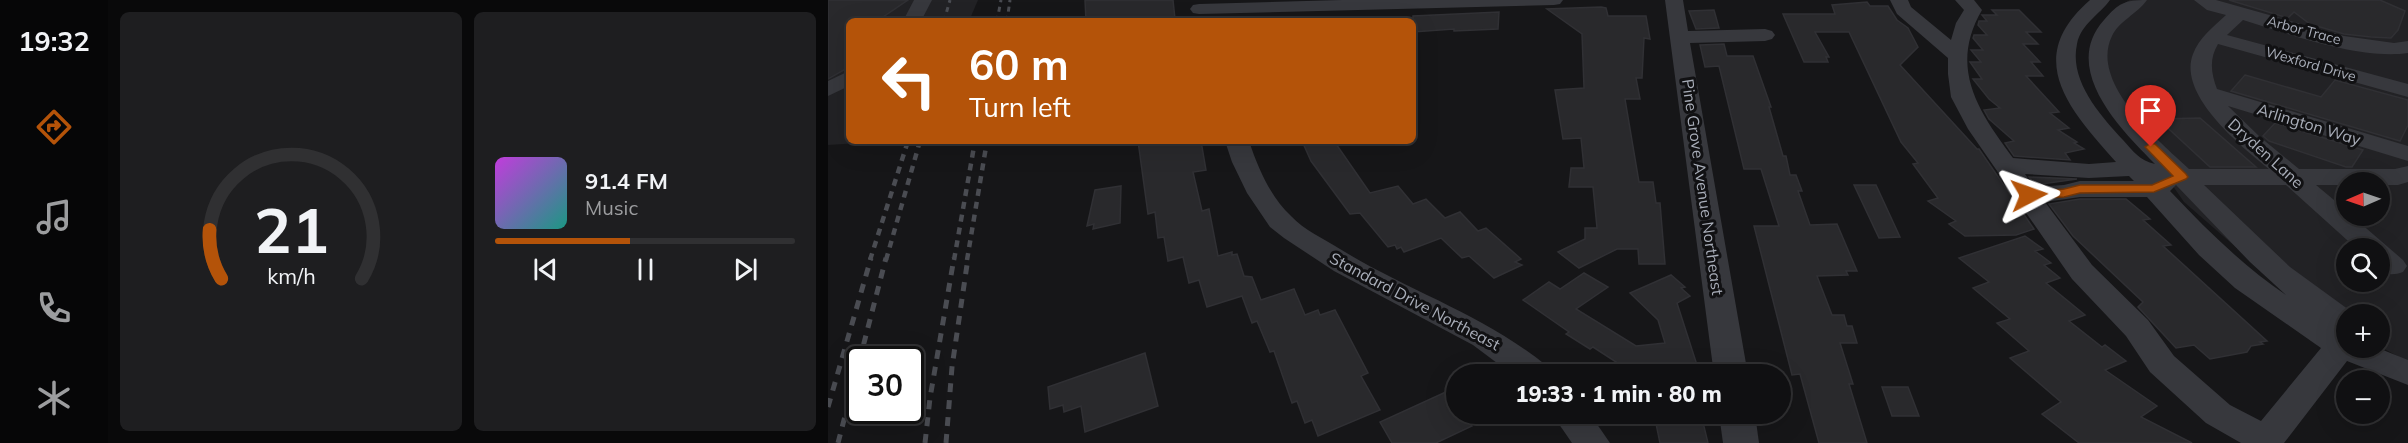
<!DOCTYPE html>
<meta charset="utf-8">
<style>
:root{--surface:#101012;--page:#1e1e20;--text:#f1f3f6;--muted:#9c9d9f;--line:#303032;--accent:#b45309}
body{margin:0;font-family:Mulish,sans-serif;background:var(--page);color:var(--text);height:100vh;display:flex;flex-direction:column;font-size:22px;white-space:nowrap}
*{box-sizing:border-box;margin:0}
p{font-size:20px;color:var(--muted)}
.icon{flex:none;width:33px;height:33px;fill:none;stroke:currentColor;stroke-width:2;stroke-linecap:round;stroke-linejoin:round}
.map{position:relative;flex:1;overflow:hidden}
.details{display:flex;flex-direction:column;gap:12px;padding:12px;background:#09090a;width:720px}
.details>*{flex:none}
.hud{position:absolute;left:18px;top:18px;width:570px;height:126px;border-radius:9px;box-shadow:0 6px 24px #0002,0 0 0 2px var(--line);background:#b45309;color:#fff;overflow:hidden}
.needle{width:39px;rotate:268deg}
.tools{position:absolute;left:1508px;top:172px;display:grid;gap:12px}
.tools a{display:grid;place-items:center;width:54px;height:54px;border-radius:50%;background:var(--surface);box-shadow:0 6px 24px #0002,0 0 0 2px var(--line);font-size:30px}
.speed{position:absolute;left:18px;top:346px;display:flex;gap:12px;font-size:30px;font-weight:700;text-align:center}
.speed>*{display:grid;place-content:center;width:78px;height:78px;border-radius:50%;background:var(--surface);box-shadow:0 6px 24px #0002,0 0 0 2px var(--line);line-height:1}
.speed .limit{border:3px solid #111;border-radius:9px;background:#fff;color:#111}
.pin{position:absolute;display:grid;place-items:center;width:51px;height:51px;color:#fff;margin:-62px -26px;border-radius:50% 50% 50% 0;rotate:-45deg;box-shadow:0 0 6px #0007}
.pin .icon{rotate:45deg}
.me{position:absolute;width:66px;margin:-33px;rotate:86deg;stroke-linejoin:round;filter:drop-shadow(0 0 4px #0008)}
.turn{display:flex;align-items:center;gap:21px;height:126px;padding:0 24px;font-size:27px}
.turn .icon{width:78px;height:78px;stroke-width:2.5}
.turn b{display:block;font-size:42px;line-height:51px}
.details .widget{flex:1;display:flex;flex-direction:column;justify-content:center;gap:9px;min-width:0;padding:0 21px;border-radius:9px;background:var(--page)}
.details .dial{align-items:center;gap:0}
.dial svg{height:156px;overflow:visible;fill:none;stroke:var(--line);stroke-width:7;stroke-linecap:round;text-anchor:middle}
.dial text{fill:var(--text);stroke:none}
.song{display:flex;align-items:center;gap:18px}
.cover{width:72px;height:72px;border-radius:9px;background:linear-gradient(135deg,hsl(290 70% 55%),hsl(170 70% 35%))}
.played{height:6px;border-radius:3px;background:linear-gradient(90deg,var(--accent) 45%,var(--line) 45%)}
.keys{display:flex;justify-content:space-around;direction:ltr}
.details .tiles{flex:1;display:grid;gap:12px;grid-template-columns:repeat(2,1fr)}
.trip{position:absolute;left:618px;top:364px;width:345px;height:60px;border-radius:30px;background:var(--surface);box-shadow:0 6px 24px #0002,0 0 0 2px var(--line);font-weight:800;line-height:60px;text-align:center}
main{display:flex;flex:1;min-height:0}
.menu{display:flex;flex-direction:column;width:108px;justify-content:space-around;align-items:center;background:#060607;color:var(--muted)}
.menu .icon{width:42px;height:42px}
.menu .on{color:var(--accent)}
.menu b{font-size:27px;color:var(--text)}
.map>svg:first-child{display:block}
.built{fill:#222225;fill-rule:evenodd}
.building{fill:#29292c;stroke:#303034;stroke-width:1.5}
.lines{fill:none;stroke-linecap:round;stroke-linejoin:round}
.minor{fill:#37383d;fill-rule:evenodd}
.rail-far2{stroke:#4a4c52;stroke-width:3;stroke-dasharray:5 4.5;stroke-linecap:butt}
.rail-far1{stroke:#4a4c52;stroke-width:4.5;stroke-dasharray:7 6;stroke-linecap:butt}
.rail{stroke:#4a4c52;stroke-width:5;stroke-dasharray:9 8;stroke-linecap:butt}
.route{fill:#b45309;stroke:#753606;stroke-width:1.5}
.labels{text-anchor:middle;stroke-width:6;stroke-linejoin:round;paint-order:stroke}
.far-street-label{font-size:14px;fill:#a8adb8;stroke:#111113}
.street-label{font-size:16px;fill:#a8adb8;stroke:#111113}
</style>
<main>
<nav class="menu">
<b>19:32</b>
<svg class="icon on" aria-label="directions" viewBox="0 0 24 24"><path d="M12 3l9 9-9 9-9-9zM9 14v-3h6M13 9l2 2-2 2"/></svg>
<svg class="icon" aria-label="music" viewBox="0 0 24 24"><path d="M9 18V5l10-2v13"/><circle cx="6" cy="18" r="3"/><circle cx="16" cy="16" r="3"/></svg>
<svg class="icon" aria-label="phone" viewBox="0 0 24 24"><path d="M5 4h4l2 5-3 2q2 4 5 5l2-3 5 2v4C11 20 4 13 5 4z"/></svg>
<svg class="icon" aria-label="climate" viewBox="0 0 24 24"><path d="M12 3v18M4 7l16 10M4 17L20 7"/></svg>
</nav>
<section class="details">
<div class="tiles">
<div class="widget dial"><svg viewBox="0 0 100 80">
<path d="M14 69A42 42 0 1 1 86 69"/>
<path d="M14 69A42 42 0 0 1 8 44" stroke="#b45309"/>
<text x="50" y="56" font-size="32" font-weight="700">21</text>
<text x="50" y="72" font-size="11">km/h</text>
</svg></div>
<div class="widget">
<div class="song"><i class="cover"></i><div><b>91.4 FM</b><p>Music</p></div></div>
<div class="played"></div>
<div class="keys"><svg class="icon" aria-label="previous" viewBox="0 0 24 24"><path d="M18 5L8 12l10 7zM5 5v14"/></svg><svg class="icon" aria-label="pause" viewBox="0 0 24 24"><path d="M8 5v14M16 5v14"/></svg><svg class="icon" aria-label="next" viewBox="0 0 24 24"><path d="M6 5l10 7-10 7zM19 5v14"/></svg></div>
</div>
</div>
</section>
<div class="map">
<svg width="1580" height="443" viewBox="0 0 1580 443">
<rect width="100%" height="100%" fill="#161618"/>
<g class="built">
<polygon points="0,0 150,0 141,21 21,21 21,141 64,141 0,145"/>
<path d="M1302,0H1580V362L1551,346V315H1518L1441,276L1356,202L1285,100L1276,39L1295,4ZM1518,183H1551V216H1518ZM1518,249H1551V282H1518Z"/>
</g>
<g class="building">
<polygon points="0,0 80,0 49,21 21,21 21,67 0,79"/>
<polygon points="257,0 345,0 347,19 333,21 258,21"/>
<polygon points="1401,0 1552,0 1577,11 1570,30 1563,38 1543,37 1516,34 1482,24 1466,12 1460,18"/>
<polygon points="1039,2 1042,6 1060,6 1069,20 1080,28 1090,47 1072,65 1149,149 1151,149 1206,229 1188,235 1137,236 1121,224 1128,221 1100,201 1110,198 1085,164 1090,163 1073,142 1021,32 987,32 1001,57 998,57 1000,62 976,62 955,14 1007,14 1004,5"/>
<polygon points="773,7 778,8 780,16 818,16 822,39 816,38 814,78 808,78 812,99 797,99 811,182 825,182 828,203 832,203 837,264 811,264 810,249 789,249 751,268 730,252 757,239 757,228 769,228 765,187 741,187 743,168 756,168 753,138 735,139 727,90 756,88 754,34 719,9"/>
<polygon points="886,10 891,28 868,29 861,11"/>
<polygon points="1164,10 1191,10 1213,32 1198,32 1210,44 1195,44 1212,62 1203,62 1215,76 1198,76 1231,112 1222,113 1241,128 1230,130 1249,142 1246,143 1256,149 1237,153 1242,160 1186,156 1177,143 1186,141 1161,119 1156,110 1172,108 1161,99 1145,79 1154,79 1142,62 1153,62 1143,50 1155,50 1145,38 1146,35 1159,35 1150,25 1151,21 1159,21 1154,15 1169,15"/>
<polygon points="671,12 670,29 626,31 626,29 585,32 585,16"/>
<polygon points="896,44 899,56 925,56 943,107 941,107 955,156 958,156 962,175 968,175 974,191 970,191 982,225 1009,224 1029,271 1018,271 1020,275 989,276 1004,315 1016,315 1019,326 1024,326 1029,343 1012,343 1025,384 1021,384 1039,443 991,443 972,374 964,375 926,226 951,226 933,169 916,169 891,66 877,67 872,45"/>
<polygon points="1417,75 1493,97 1507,80 1580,100 1580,125 1572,141 1403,91"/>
<polygon points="1372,118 1428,167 1382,167 1330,119"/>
<polygon points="1447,123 1535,150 1524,167 1518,167 1441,141 1435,136"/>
<polygon points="310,141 373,141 378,170 365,172 374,211 381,209 390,256 404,252 404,255 409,254 416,276 424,277 433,300 466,289 477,315 490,310 492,315 507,310 540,373 533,376 552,410 490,436 484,420 477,423 469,401 464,403 446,351 442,352 429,321 424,323 414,296 379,307 371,280 361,283 355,257 340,261 336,237 330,238 327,212 320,214"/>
<polygon points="474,141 506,141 542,193 570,186 585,204 598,199 617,218 632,212 650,231 658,228 693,259 687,262 694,265 666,278 641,256 634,258 613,238 576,252 573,247 569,249 567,245 560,247 532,213 522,214 483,161"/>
<polygon points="1201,177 1249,179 1207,185"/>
<polygon points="1026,185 1048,185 1072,237 1051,238"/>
<polygon points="293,186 292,223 265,229 266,224 259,226 267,190"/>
<polygon points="1252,199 1298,199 1322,219 1315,220 1343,245 1335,246 1439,341 1432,342 1435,344 1423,346 1419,352 1382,359 1366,345 1348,348 1310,307 1315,302 1245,236 1221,204"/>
<polygon points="1197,236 1215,249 1207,251 1223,263 1216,265 1232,278 1218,283 1257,315 1241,321 1274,347 1277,345 1298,361 1277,370 1329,406 1313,417 1364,443 1251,443 1214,414 1233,402 1182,358 1201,351 1169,323 1182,319 1145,288 1161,282 1131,258"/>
<polygon points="756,273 780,287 748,309 808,346 837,343 830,320 802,293 843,275 857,287 853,288 862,296 849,303 869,365 844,367 846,375 808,375 765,347 762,349 738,334 741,332 695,300 721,282 732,289"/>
<polygon points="317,353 330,406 257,432 253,406 236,412 235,405 222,409 220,387"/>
<polygon points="1054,387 1080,387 1091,416 1064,416"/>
<polygon points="620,391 628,404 628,414 636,414 644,426 608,443 564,443 552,422"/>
<polygon points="826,414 873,414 880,443 832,443"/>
</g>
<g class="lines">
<g class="minor">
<polygon points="86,0 104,0 93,21 75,21"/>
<polygon points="514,0 735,0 732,4 726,5 371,14 365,13 362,9 365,5 371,4"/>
<polygon points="837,0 855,0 860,31 937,29 944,31 947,35 944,39 937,41 862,43 920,375 886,375"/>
<path d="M1062,0H1080L1083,7L1123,40L1128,23L1136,10L1127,0H1146L1154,10C1120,68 1151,112 1185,158L1261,164L1288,162C1242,110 1194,59 1262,0H1282C1271,15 1253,24 1249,44C1241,81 1272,115 1295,140C1305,151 1312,161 1327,164C1293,130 1232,69 1276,20C1291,3 1296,0 1319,0C1309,14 1291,21 1284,36C1261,83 1331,141 1361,169H1441C1414,147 1349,95 1365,54C1371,38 1385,27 1398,15L1379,10L1366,0H1388L1516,36L1566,43L1580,41V53C1532,60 1461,34 1415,20L1399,35L1580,84V97L1390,44C1381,59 1383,73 1389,89L1580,146V161L1400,106L1432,137L1471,169H1567L1580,166V182L1570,185H1488L1518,210V216H1524L1575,260L1579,266L1575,272C1566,275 1559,276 1551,269V249H1529L1458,185H1376L1462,267L1528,315H1518V348H1550L1580,360V385L1519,361L1456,443H1413L1378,423L1322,372L1298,336L1244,279L1140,129L1123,97L1120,74V58L1069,14ZM1197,174L1261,178L1301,176L1306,181H1252L1236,185L1206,187ZM1348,185L1422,262L1458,295C1414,265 1379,230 1342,191ZM1252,197H1319L1371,255L1407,288L1493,348L1433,421L1402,405L1346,356L1320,320L1264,265L1217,202Z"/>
<polygon points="21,71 21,86 0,96 0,81"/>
<path d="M397,141H421C430,168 442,196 463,216C476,230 496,239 512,249C582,292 653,313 719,366L724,375H685L645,345L506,271L456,238L442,227L419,193L404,162Z"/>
<polygon points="724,414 762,414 782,443 744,443"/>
<polygon points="891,414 927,414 931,443 895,443"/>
</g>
<g class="rail-far2">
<polyline points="116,21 122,0"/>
<polyline points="169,21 173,0"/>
<polyline points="179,21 182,0"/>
</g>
<g class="rail-far1">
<polyline points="42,260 80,141"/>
<polyline points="58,260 92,141"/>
<polyline points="126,260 147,141"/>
<polyline points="139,260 159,141"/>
</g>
<g class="rail">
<polyline points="0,407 43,258"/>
<polyline points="10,443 58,258"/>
<polyline points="97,443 102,398 126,258"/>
<polyline points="118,443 124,367 140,258"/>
</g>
</g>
<polygon class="route" points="1323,143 1327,144 1358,174 1360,177 1358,179 1326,192 1252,193 1236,197 1201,199 1194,195 1201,192 1236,189 1252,185 1324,185 1345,176 1317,147"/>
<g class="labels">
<g class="far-street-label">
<text transform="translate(1476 30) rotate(15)" y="5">Arbor Trace</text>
<text transform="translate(1483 64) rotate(16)" y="5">Wexford Drive</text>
</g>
<g class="street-label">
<text transform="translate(1481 124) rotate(17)" y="6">Arlington Way</text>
<text transform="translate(1438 153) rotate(42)" y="6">Dryden Lane</text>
<text transform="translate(875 187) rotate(82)" y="6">Pine Grove Avenue Northeast</text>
<text transform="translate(587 301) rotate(28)" y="6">Standard Drive Northeast</text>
</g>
</g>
</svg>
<div class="tools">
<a><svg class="needle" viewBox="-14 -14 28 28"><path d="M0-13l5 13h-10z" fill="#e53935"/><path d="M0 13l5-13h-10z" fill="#9c9d9f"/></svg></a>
<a><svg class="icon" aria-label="search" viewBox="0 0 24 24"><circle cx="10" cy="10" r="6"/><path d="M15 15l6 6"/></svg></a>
<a>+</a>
<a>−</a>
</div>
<div class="speed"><div class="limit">30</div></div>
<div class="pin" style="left:1323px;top:147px;background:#d93025"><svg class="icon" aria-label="arrive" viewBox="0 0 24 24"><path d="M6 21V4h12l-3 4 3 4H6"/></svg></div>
<svg class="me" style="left:1201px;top:195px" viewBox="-20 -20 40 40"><path d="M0-17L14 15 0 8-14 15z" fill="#b45309" stroke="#fff" stroke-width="4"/></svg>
<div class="trip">19:33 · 1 min · 80 m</div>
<div class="hud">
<div class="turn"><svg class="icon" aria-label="left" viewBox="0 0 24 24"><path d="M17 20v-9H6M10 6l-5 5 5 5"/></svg><div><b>60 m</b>Turn left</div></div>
</div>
</div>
</main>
